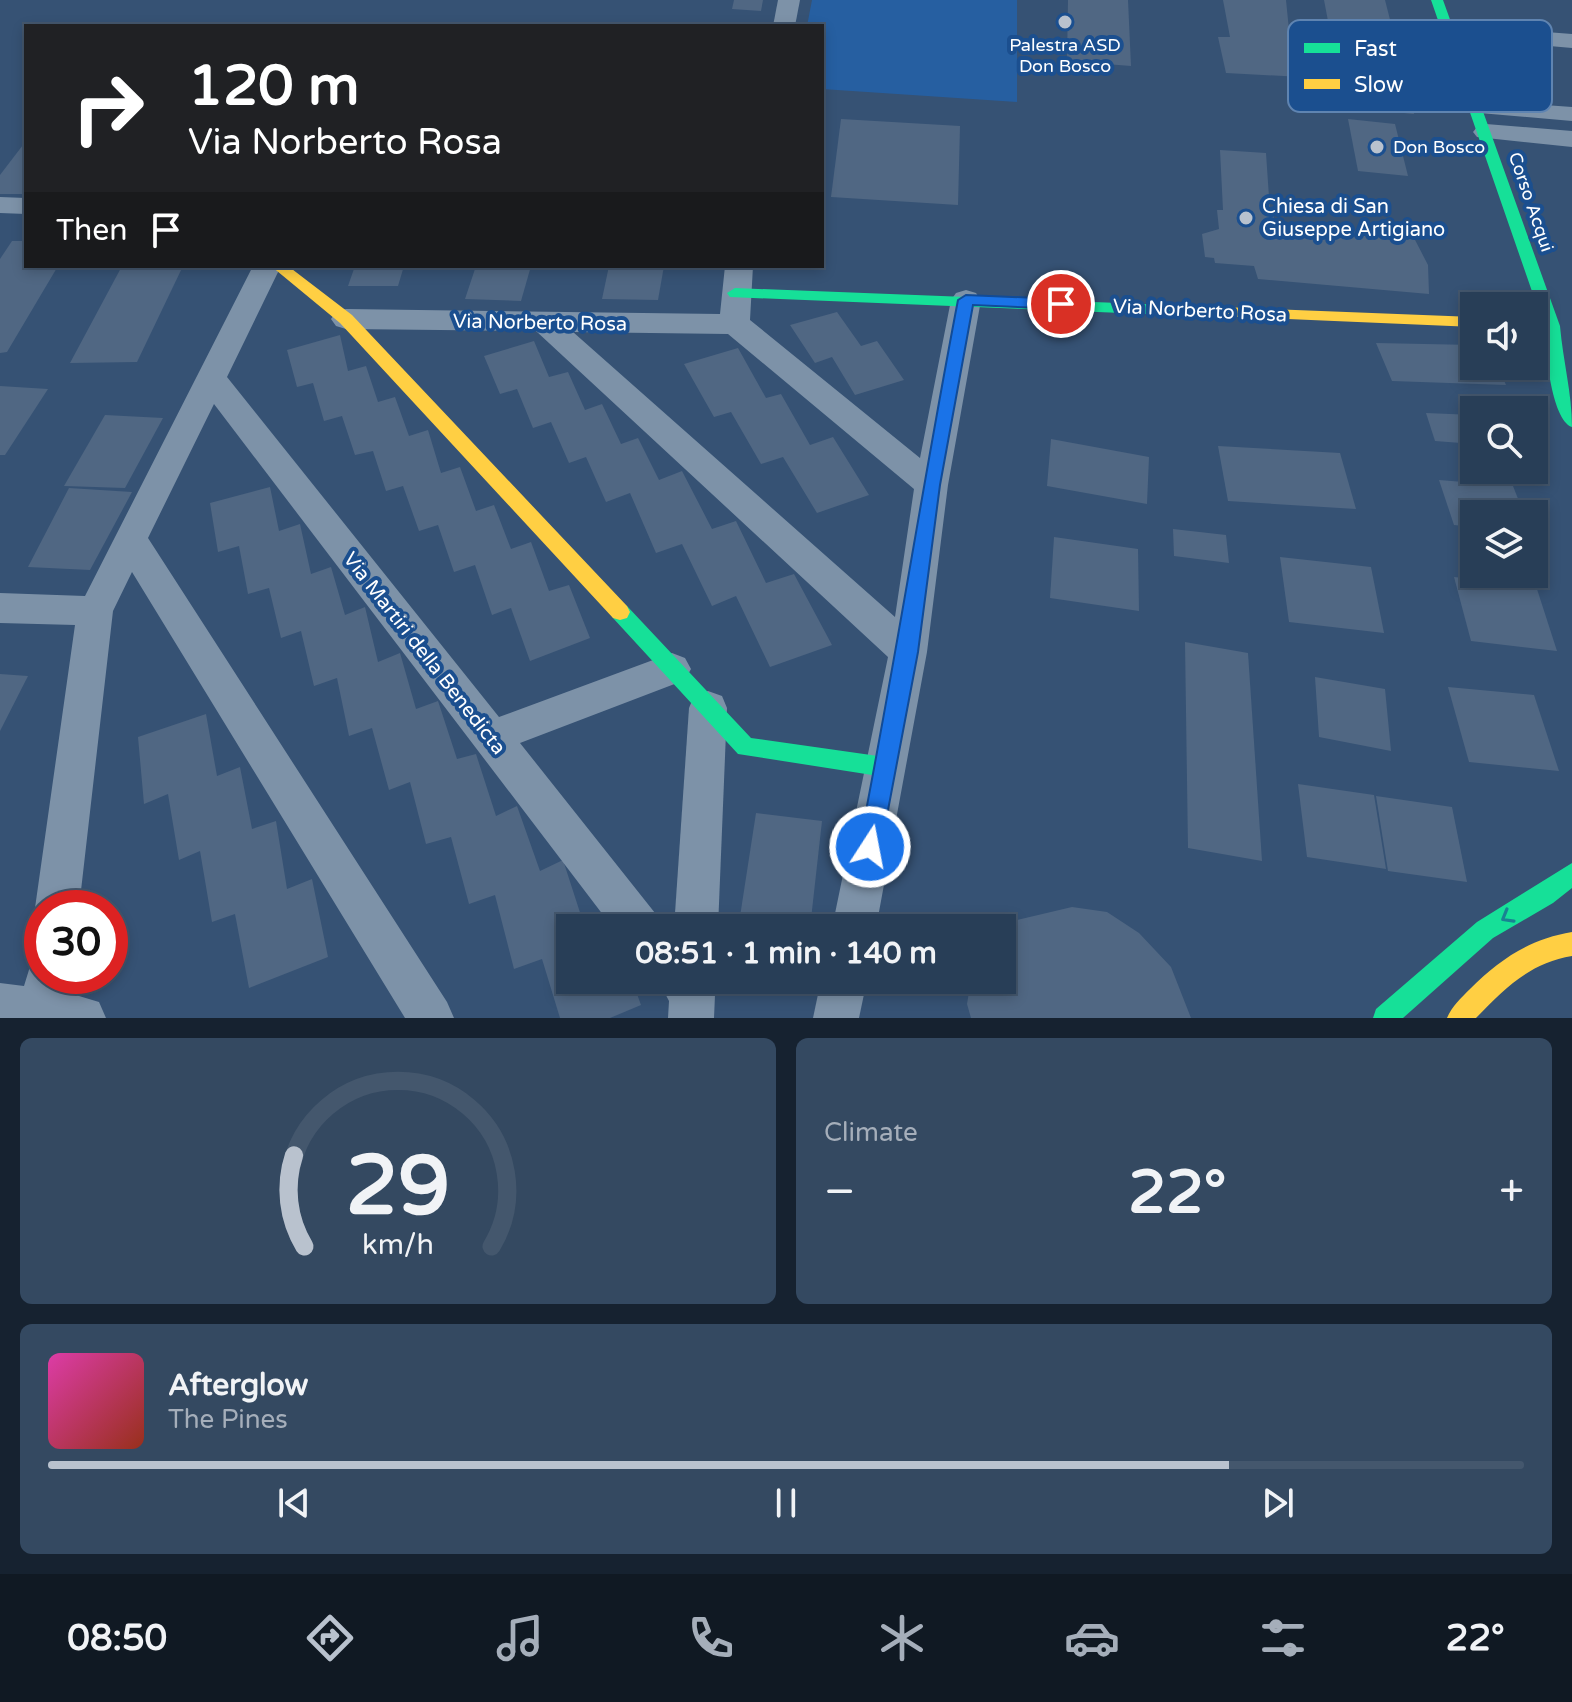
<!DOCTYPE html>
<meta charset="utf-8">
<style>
:root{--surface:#283e57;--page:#344961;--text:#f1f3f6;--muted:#a5aeba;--line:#44576d;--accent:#b9c2ce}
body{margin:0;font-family:"Varela Round",sans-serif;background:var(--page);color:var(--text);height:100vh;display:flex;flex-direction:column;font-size:30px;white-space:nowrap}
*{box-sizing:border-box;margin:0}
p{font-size:26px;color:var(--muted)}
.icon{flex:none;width:44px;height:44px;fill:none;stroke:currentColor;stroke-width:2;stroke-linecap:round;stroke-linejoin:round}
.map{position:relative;height:1018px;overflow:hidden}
.sheet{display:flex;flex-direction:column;gap:20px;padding:20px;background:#162230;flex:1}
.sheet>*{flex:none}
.banner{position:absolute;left:24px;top:24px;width:800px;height:244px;border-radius:0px;box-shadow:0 4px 12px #0003,0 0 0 2px var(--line);background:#202124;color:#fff;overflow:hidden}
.controls{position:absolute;left:1460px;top:292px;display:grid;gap:16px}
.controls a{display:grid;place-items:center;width:88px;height:88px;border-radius:0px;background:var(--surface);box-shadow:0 4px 12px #0003,0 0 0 2px var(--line);font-size:40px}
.speed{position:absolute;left:24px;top:890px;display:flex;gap:16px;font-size:40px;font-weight:700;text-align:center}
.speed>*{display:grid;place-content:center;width:104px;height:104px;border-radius:50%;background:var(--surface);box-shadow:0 4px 12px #0003,0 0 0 2px var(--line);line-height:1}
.speed .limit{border:12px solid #d22;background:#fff;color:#111}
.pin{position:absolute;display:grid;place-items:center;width:68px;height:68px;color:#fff;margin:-34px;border:4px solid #fff;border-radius:50%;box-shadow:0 2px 8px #0007}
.me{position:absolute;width:88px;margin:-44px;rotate:11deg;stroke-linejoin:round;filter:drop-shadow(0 0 6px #0008)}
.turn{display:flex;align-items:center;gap:28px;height:168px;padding:0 32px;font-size:36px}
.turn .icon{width:104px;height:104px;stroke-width:2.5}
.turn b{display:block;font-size:56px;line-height:68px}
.then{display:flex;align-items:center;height:76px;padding:0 32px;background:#0003;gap:16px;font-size:30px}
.big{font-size:60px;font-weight:800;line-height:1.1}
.sheet .tile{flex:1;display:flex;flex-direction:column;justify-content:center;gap:12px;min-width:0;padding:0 28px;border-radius:12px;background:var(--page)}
.sheet .dial{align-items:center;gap:0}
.dial svg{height:208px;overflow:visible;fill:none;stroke:var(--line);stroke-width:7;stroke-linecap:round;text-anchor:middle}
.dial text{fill:var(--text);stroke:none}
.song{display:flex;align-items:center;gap:24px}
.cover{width:96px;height:96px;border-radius:12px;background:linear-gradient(135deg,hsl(320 70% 55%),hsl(10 70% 35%))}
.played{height:8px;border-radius:4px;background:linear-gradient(90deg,var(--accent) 80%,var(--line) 80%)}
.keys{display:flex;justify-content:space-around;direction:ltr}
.heat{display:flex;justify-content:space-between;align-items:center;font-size:44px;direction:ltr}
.sheet .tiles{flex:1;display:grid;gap:20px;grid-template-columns:1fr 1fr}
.tile:last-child{grid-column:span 2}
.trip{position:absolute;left:556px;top:914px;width:460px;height:80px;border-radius:0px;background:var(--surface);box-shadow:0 4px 12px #0003,0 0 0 2px var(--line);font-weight:800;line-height:80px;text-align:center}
.dock{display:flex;height:128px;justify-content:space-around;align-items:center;background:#101923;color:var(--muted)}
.dock .icon{width:56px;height:56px}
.dock .selected{color:var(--accent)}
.dock b{font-size:36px;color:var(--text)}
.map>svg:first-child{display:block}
.green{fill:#265fa1}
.building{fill:#506783}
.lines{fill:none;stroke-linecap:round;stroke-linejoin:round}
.street{fill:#7d92a8;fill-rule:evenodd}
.fast{fill:#16e098;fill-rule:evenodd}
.slow{fill:#ffcf43;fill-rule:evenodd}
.oneway{stroke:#198292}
.route{fill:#1a73e8;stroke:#114b97;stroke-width:2}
.poi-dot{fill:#b9c2ce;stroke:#1b4f8f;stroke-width:3}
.labels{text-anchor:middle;stroke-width:8;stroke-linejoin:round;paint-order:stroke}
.far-poi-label{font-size:18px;fill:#fff;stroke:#1b4f8f}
.far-street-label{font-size:18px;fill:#fff;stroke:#1b4f8f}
.poi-label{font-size:20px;fill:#fff;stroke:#1b4f8f;text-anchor:start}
.street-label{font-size:20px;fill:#fff;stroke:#1b4f8f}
.key{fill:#1b4f8f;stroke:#5f84b1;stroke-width:2}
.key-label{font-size:22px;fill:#fff}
</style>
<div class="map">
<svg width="1572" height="1018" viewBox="0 0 1572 1018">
<rect width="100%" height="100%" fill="#365274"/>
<polygon class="green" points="812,0 1017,0 1017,102 822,89 822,26 807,26"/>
<g class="building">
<polygon points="734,0 763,0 761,11 732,9"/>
<polygon points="1068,0 1128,0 1131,66 1067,61"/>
<polygon points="1223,0 1286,0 1290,40 1332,42 1324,0 1385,0 1414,114 1344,107 1339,79 1226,73 1218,37 1230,37"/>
<polygon points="841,119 960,126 958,205 831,197"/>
<polygon points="1348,119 1395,124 1408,176 1358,171"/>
<polygon points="26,141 26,194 0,194 0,175"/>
<polygon points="1220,150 1266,153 1270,212 1274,212 1274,223 1413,236 1428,265 1429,294 1258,279 1254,266 1215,263 1214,258 1205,257 1202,234 1219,229 1217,210 1223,210"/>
<polygon points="12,241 26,241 26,266 58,266 7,352 0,353 0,259"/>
<polygon points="122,266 183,266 137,362 70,363"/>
<polygon points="355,266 404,266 398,286 348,286"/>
<polygon points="476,266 531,266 521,301 465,299"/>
<polygon points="609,266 664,266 658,300 602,299"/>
<polygon points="837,312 861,346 877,341 904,380 855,395 832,357 815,363 790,325"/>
<polygon points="340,335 348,371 366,366 378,402 395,397 409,436 428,430 441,473 460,467 476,511 494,505 511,549 531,542 549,591 569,585 590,638 530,661 511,608 492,615 475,565 454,572 438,525 419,531 403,486 386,491 373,451 355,455 342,416 324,421 313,383 297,387 287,350"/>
<polygon points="534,341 549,377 568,372 585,410 602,404 621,444 638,438 659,480 682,471 712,529 736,521 766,583 794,574 832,645 770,667 736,596 712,606 682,544 656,553 630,493 606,502 586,457 569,463 551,422 533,428 517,389 500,394 484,356"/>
<polygon points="1376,343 1474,345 1474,366 1498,366 1506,385 1392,381"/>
<polygon points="738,348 766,398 781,394 810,445 833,437 869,495 817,513 783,457 761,464 731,412 714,417 684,364"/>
<polygon points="0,386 48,389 5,455 0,455"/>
<polygon points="1426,413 1474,415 1474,444 1435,441"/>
<polygon points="1534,414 1548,448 1534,448"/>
<polygon points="105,415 163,418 125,488 64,486"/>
<polygon points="1051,439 1149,457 1147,504 1047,486"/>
<polygon points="1218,446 1340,453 1356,509 1228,501"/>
<polygon points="1439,480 1513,486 1524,514 1474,514 1474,527 1454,525"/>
<polygon points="270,487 279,531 300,524 311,574 331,567 345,615 365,607 378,662 400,653 416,709 438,701 457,759 476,754 496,816 517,806 540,871 563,860 585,928 570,928 570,980 632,980 641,1005 610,1018 560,1018 542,959 514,969 495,895 469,904 451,837 426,844 410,782 389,790 372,728 349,736 337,678 314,686 301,631 281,638 269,588 248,594 239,546 218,552 210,503"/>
<polygon points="69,488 132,492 90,570 28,567"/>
<polygon points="1173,529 1226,535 1229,563 1174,556"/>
<polygon points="1054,537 1138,549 1139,611 1050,598"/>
<polygon points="1280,557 1371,567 1384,633 1289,622"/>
<polygon points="1454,577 1536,586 1557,651 1471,641"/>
<polygon points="1185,642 1248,653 1262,861 1188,848"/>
<polygon points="0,674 28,676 0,731"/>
<polygon points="1315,677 1385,689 1391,751 1319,737"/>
<polygon points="1448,687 1534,695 1559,771 1469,762"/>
<polygon points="206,714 217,776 240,767 252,829 276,821 287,889 312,879 328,957 249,988 235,914 212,922 200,851 179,860 168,794 144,804 138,737"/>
<polygon points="1298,784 1374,795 1386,869 1307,857"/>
<polygon points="1376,796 1452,807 1467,882 1388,871"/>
<polygon points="756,813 822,821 810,928 739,923"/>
<polygon points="1072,907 1107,912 1139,933 1171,967 1191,1018 971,1018 967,1004 971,980 1002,980 1002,934 1017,920"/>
</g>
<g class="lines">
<g class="street">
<polygon points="778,0 800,0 795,26 773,26"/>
<polygon points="1448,24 1572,34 1572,48 1440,36 1437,31 1440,26"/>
<polygon points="1477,100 1572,107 1572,121 1468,112 1465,107 1468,102"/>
<polygon points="1486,124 1572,131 1572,147 1477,137 1473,132 1477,127"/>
<polygon points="0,197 26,198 26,214 0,213"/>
<polygon points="253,266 281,266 227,377 499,717 672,653 685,658 691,669 685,680 520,743 655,913 662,928 613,928 214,404 148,538 447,1002 454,1018 405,1018 132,572 113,611 79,908 42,908 42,923 35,908 75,625 0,623 0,593 85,596"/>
<path d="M725,266H753L750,320L920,458L951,300L956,293L966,290L976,293L981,300L948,485L927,652L876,928H832L888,657L536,331L346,329L336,326L331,319L336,312L346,309L720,314ZM573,332L728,334L914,489L895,617Z"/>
<polygon points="708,691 722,696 727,708 718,928 674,928 689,708 694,696"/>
<polygon points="42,956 42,976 70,976 69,993 99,1002 106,1018 0,1018 0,983 24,986 32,960"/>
<polygon points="658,980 708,980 715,995 714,1018 668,1018 669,1001"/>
<polygon points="821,980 867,980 859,1018 813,1018"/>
</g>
<g class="fast">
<path d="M1431,0H1443L1560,326C1563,361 1572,393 1572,427C1551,420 1545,346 1544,326Z"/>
<polygon points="735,288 1222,307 1230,312 1222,317 730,297 727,293"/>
<polygon points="620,604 627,606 751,738 885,757 892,760 896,767 892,774 885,777 738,754 613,618 610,612 613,606"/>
<polygon points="1572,863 1572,888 1553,903 1493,938 1403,1018 1373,1018 1376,1009 1477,922"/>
</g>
<g class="slow">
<polygon points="271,266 288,266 352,315 627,606 630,612 627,618 620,620 613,618 340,323"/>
<polygon points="1222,307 1474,317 1474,327 1216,316 1214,312"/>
<path d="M1572,932V956C1530,963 1505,988 1476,1018H1447C1452,1006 1461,998 1470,989C1500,959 1530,939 1572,932Z"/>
</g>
</g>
<defs><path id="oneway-chevron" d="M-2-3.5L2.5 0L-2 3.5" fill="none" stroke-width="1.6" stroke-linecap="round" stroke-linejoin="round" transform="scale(2)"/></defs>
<use class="oneway" href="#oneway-chevron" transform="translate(1507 917) rotate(150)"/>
<path class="route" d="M966,295L1061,299L1069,304L1061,309L973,305L940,485L918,652L881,847L878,855L870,858L862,855L859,847C895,665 923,482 958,300Z"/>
<g class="poi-dot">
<circle cx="1065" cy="22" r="8"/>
<circle cx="1377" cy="147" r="8"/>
<circle cx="1246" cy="218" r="8"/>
</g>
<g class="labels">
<g class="far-poi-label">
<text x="1065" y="51">Palestra ASD<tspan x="1065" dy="21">Don Bosco</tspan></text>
<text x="1393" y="153" text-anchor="start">Don Bosco</text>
</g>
<g class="far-street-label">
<text transform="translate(1531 202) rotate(71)" y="6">Corso Acqui</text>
</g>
<g class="poi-label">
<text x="1262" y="213">Chiesa di San<tspan x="1262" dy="23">Giuseppe Artigiano</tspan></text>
</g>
<g class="street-label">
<text transform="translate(1200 310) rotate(3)" y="7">Via Norberto Rosa</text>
<text transform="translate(540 322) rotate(1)" y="7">Via Norberto Rosa</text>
<text transform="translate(425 653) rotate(52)" y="7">Via Martiri della Benedicta</text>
</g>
</g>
<rect x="1288" y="20" width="264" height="92" rx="12" class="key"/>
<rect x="1304" y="43" width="36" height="10" fill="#16e098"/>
<rect x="1304" y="79" width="36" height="10" fill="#ffcf43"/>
<g class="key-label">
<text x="1354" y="56">Fast</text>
<text x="1354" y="92">Slow</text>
</g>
</svg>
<div class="controls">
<a><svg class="icon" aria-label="sound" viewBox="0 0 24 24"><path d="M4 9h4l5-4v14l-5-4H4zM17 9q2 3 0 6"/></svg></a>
<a><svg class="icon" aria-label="search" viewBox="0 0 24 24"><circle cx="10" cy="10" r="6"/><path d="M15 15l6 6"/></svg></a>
<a><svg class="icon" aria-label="layers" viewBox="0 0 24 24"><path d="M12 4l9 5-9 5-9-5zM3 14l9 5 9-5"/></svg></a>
</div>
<div class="speed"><div class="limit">30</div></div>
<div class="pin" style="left:1061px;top:304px;background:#d93025"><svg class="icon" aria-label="arrive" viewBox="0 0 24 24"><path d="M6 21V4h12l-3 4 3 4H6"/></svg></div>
<svg class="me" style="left:870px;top:847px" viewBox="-20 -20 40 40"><circle r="17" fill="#1a73e8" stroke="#fff" stroke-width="3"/><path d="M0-11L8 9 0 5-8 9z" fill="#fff"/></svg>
<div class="trip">08:51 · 1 min · 140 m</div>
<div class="banner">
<div class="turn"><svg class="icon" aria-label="right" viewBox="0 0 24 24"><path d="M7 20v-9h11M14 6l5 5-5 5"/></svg><div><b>120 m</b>Via Norberto Rosa</div></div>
<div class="then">Then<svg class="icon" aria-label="arrive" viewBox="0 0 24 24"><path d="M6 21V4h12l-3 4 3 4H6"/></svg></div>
</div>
</div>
<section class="sheet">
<div class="tiles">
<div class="tile dial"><svg viewBox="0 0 100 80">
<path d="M14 69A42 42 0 1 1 86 69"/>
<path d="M14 69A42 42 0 0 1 10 34" stroke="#b9c2ce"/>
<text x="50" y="56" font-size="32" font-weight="700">29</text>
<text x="50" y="72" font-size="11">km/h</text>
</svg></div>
<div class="tile"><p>Climate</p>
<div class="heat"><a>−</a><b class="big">22°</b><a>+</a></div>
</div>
<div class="tile">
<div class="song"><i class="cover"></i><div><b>Afterglow</b><p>The Pines</p></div></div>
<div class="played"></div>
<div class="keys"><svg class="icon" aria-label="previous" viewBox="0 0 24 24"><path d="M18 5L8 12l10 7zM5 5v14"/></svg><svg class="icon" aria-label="pause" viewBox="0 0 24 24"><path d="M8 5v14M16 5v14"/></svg><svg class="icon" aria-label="next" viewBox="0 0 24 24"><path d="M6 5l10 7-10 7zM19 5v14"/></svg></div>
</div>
</div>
</section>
<nav class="dock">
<b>08:50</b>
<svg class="icon selected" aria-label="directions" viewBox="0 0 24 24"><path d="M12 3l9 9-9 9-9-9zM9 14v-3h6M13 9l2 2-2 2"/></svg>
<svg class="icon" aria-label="music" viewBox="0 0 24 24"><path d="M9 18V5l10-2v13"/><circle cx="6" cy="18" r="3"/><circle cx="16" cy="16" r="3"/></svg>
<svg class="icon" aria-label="phone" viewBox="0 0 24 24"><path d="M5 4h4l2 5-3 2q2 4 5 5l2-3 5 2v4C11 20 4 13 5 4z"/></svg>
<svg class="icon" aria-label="climate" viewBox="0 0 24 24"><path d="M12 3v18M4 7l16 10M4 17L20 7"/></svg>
<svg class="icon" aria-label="car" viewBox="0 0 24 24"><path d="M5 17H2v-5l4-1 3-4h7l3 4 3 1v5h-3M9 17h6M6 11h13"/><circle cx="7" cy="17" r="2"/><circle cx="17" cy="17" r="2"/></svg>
<svg class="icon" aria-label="filters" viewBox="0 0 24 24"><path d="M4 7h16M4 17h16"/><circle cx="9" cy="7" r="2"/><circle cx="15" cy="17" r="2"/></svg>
<b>22°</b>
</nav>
